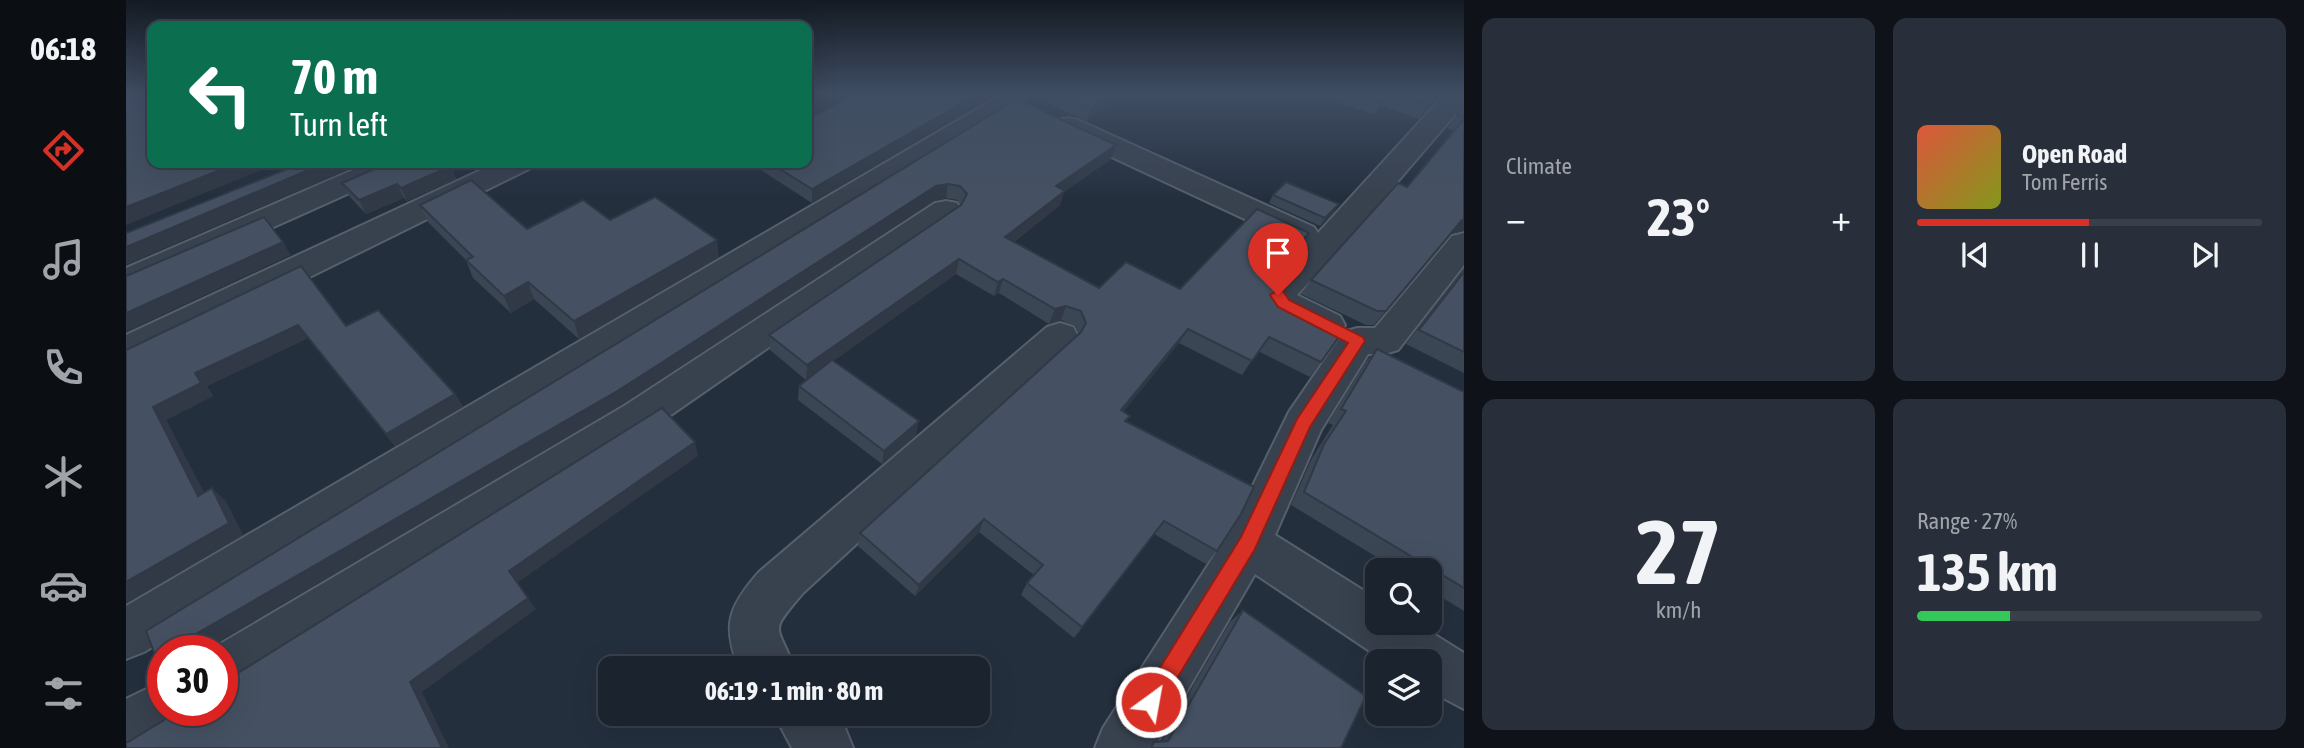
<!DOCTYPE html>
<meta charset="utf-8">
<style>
:root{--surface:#1b232e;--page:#282f3a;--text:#f1f3f6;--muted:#a0a4aa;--line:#39404a;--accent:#d93025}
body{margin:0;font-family:"Asap Condensed",sans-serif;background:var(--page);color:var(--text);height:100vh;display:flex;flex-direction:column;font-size:26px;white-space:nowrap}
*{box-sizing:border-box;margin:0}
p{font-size:23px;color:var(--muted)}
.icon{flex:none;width:38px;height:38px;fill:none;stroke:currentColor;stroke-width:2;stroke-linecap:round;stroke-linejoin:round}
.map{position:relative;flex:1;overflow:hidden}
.panel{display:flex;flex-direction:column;gap:18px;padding:18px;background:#0f1319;width:840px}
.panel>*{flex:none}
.top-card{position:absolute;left:21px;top:21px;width:665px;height:147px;border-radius:14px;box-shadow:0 7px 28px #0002,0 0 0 2px var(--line);background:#0b6e4f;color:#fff;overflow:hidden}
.fabs{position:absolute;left:1239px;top:558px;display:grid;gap:14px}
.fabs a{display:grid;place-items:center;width:77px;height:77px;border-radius:14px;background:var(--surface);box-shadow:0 7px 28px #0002,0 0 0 2px var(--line);font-size:35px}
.speed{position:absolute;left:21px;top:635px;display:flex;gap:14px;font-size:35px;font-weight:700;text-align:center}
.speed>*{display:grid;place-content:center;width:91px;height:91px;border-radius:50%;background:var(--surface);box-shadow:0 7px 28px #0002,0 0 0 2px var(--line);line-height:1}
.speed .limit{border:10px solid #d22;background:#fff;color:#111}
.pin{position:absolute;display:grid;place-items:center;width:60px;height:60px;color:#fff;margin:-72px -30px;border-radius:50% 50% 50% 0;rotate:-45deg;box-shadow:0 0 7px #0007}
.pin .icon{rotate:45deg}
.me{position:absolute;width:77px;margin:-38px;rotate:32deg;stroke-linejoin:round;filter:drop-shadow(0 0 5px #0008)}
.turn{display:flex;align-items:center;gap:24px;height:147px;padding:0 28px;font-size:32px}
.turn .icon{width:91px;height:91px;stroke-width:2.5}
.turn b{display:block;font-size:49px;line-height:60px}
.big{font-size:52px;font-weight:700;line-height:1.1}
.panel .widget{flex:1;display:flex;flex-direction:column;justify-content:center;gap:10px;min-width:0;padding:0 24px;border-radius:14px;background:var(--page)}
.panel .dial{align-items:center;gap:0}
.dial b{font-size:91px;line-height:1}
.song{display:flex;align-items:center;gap:21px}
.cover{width:84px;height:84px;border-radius:10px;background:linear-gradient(135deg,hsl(10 70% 55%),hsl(70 70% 35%))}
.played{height:7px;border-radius:4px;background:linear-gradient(90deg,var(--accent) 50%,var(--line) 50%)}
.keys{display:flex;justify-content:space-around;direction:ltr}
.heat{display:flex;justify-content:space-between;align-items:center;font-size:38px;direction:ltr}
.charge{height:10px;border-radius:5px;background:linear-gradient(90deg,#34c759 27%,var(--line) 0)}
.panel .tiles{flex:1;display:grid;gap:18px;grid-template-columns:repeat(2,1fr)}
.trip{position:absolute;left:472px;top:656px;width:392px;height:70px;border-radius:14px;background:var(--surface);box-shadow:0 7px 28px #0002,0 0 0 2px var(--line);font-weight:700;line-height:70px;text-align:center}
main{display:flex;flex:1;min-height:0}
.dock{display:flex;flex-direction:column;width:126px;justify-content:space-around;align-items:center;background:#0b0e12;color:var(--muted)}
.dock .icon{width:49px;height:49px}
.dock .on{color:var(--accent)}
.dock b{font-size:32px;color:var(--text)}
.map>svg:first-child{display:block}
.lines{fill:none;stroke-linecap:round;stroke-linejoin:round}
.street-casing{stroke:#565f6c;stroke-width:4}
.street{fill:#38414e;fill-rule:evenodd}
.wall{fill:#3b4654}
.shaded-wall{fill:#303945}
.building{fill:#455162;stroke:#303945;stroke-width:2}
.route{fill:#d93025;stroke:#8d1f18;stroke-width:2}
</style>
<main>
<nav class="dock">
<b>06:18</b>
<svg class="icon on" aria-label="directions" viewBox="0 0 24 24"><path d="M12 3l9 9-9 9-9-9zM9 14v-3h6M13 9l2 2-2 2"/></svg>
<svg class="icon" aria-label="music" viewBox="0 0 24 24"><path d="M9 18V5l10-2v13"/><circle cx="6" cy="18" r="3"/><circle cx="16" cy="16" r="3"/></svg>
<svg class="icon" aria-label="phone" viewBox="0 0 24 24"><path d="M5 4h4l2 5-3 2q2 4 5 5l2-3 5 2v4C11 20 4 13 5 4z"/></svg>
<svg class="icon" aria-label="climate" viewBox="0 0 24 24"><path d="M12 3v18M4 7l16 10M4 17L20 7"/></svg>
<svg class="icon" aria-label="car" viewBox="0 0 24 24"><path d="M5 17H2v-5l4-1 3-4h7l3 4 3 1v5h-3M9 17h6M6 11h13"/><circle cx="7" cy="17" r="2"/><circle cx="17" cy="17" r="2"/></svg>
<svg class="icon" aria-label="filters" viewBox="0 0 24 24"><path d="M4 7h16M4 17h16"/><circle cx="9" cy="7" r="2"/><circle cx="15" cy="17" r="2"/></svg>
</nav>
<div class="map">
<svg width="1338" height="748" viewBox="0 0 1338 748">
<rect width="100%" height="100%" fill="#242f3e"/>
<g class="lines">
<g class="street-casing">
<g id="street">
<polygon points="877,94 895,94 899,100 895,106 18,652 0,659 0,606"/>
<polygon points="1319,94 1338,94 1338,104 1212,251 1171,295 1214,316 1219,325 1214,334 1201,338 1146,312 1134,294 1139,286 1182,243 1166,241 932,132 928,126 932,120 942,118 952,120 1188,227 1192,233"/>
<polygon points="243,163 281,163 277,169 0,293 0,268"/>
<polygon points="370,163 407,163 403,169 13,361 0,365 0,335"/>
<polygon points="820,201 831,203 836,210 831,217 526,428 114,690 96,698 96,651 82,651 498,406 809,203"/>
<polygon points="1338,233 1338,265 1272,350 1259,354 1242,354 1195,430 1149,535 1251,599 1251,623 1290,623 1338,653 1338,709 1304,691 1304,662 1260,662 1129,574 1028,748 969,748 977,728 1106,528 1163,412 1218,332 1231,328 1249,328 1326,236"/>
<path d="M934,323L947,327L952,336L947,345L677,593C641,635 652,623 668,668H613C596,626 602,607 633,572L921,327Z"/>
<polygon points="37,681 37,710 63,710 56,727 22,748 0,748 0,699"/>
<polygon points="648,714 708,714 719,728 727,748 666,748"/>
</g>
</g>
<use href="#street" class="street"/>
</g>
<g class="wall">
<polygon points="731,94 863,94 862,100 686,203 635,170 634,163 681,163"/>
<polygon points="902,94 989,94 985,104 961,121"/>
<polygon points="1189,94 1315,94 1293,119 1256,106 1248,115"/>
<polygon points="891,99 985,159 938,192 934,205 888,242 973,288 1054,289 1183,233 1174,248 1142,282 1195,362 1184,377 1132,351 1116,375 1053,343 997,412 1000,422 1091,551 1080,564 1028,534 948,638 895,595 901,583 908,575 853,532 789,596 732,546 734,533 953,334 949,326 935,320 923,324 873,293 868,296 830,274 707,361 790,435 756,464 672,400 673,386 680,380 644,350 643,335 835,205 831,200 820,198 808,201 497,404 83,647 37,651"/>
<polygon points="1338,106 1338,231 1324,234 1248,325 1240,325 1175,294 1185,280 1281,187 1328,131 1321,128"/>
<polygon points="262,163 346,163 327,171 330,179 281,201 278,198 240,214 223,196 216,183"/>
<polygon points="1147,195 1213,204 1208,212 1194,226 1143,203"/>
<polygon points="294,205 401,229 484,220 593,257 453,339 408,299 385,313 347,278 340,260 302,222"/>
<polygon points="1338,269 1338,373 1280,344"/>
<polygon points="220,326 329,394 337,407 269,446 182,338 81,386 87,396 40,420 78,493 99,500 117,535 0,603 0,350"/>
<polygon points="1251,349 1338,392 1338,611 1304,590 1304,570 1272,570 1165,505 1186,458 1207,425 1202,423 1239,363"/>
<polygon points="1117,610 1215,748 1021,748 1028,742 1035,742 1104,622"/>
</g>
<g class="shaded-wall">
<polygon points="852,94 863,94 862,100 686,203 686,189"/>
<polygon points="985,94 989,94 985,104 961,121 965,108"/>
<polygon points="1263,94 1256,106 1248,115 1256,101"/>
<polygon points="1312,94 1315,94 1293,119 1302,105"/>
<polygon points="990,145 985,159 938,192 934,205 875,252 879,237 930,186"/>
<polygon points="112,163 153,163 0,225 0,207"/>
<polygon points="199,163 237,163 0,265 0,247"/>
<polygon points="319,163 346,163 327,171 330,179 281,201 275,188"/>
<polygon points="271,184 278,198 240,214 233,200"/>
<polygon points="822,184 820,198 808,201 497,404 83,647 89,651 76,651 64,643 63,638 810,186"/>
<polygon points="1213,204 1208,212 1194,226 1199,218"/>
<polygon points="1336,220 1338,220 1338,231 1324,234"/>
<polygon points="1183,233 1174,248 1131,294 1141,279"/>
<polygon points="591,240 593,257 453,339 448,321"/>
<polygon points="157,242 165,255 0,332 0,313"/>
<polygon points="833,259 830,274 680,380 681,365"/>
<polygon points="877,279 873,293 868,296 872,282"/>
<polygon points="402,282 408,299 385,313 378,296"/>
<polygon points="940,306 935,320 923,324 929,309"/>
<polygon points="172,325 182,338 81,386 87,396 40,420 86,508 72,496 27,407 69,373"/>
<polygon points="1062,329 1053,343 987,424 995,410"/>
<polygon points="329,394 337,407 269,446 260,434"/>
<polygon points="793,421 790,435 756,464 758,451"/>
<polygon points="569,442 572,456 391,583 383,571"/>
<polygon points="86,488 99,500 117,535 0,603 0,582"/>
<polygon points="858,519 853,532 789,596 793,585"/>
<polygon points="402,598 410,609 296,692 323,748 316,748 284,682"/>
</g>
<g class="building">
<polygon points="0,94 26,94 26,163 112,163 0,207"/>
<polygon points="731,94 852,94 686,189 644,163 681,163 681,119"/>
<polygon points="935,94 985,94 965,108"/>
<polygon points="1237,94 1263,94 1256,101"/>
<polygon points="1270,94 1312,94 1302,105"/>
<polygon points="891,99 990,145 930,186 939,191 879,237 973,288 1000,262 1054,289 1131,209 1183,233 1141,279 1155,300 1217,331 1195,362 1143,337 1126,361 1062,329 995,410 1004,416 999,421 1128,487 1115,514 1091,551 1038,521 956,627 901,583 917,565 858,519 793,585 734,533 955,332 960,323 955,311 940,306 929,309 877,279 872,282 833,259 681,365 643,335 835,205 841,194 834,186 822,184 810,186 493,390 63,638 64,643 76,643 76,651 37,651 37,676 20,631"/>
<polygon points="1338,106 1338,117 1331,114"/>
<polygon points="1338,119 1338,220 1336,220 1260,311 1251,311 1185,280 1272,183 1281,187"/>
<polygon points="176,163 199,163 0,247 0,233"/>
<polygon points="262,163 321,163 325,166 275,188 271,184 233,200 216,183"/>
<polygon points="345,180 401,229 457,200 484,220 529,197 591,240 448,321 402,282 378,296 340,260 347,257 294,205"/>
<polygon points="1160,182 1213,204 1199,218 1147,195"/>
<polygon points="138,217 157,242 0,313 0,276"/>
<polygon points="175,266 220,326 252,310 329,394 260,434 172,325 69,373 75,383 27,407 72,496 86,488 103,523 0,582 0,350"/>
<polygon points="1338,272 1338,352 1293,330"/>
<polygon points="1251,349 1338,392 1338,588 1178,492 1198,444 1220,411 1215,409"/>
<polygon points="706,360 793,421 758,451 673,386"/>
<polygon points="536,408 569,442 383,571 402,598 284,682 316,748 0,748 0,742 2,742 38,720 42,710 96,710 96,683"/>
<polygon points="1117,610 1240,696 1215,748 1025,748 1028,742 1042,741"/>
</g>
<linearGradient id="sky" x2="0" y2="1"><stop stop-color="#141a22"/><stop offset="0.47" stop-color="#3f4d63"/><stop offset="1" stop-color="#3f4d63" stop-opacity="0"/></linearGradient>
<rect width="1338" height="199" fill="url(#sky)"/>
<polygon class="route" points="1152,290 1157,291 1163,300 1237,337 1239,341 1184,427 1129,549 1032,710 1025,714 1017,710 1014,702 1017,695 1115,537 1171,419 1222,343 1152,307 1144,295"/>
</svg>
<div class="fabs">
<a><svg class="icon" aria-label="search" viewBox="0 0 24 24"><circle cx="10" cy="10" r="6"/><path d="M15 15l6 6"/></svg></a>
<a><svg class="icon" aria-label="layers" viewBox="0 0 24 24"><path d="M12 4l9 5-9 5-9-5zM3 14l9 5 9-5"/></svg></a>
</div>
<div class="speed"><div class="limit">30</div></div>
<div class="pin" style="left:1152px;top:295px;background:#d93025"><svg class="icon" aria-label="arrive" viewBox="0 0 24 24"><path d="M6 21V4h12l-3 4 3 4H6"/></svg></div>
<svg class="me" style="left:1025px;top:702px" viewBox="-20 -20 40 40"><circle r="17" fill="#d93025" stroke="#fff" stroke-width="3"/><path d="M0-11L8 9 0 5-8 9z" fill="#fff"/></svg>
<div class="trip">06:19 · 1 min · 80 m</div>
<div class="top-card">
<div class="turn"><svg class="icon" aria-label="left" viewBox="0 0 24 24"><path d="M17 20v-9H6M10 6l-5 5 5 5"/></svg><div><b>70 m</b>Turn left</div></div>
</div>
</div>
<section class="panel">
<div class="tiles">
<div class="widget"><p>Climate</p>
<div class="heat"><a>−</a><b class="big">23°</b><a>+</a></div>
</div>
<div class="widget">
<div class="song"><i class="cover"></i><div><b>Open Road</b><p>Tom Ferris</p></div></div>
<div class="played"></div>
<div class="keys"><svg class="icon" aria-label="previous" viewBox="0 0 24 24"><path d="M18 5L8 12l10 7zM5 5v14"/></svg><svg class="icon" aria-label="pause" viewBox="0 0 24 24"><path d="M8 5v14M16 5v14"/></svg><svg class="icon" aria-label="next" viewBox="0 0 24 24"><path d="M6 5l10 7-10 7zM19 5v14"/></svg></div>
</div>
<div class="widget dial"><b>27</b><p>km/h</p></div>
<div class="widget"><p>Range · 27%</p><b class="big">135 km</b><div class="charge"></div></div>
</div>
</section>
</main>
